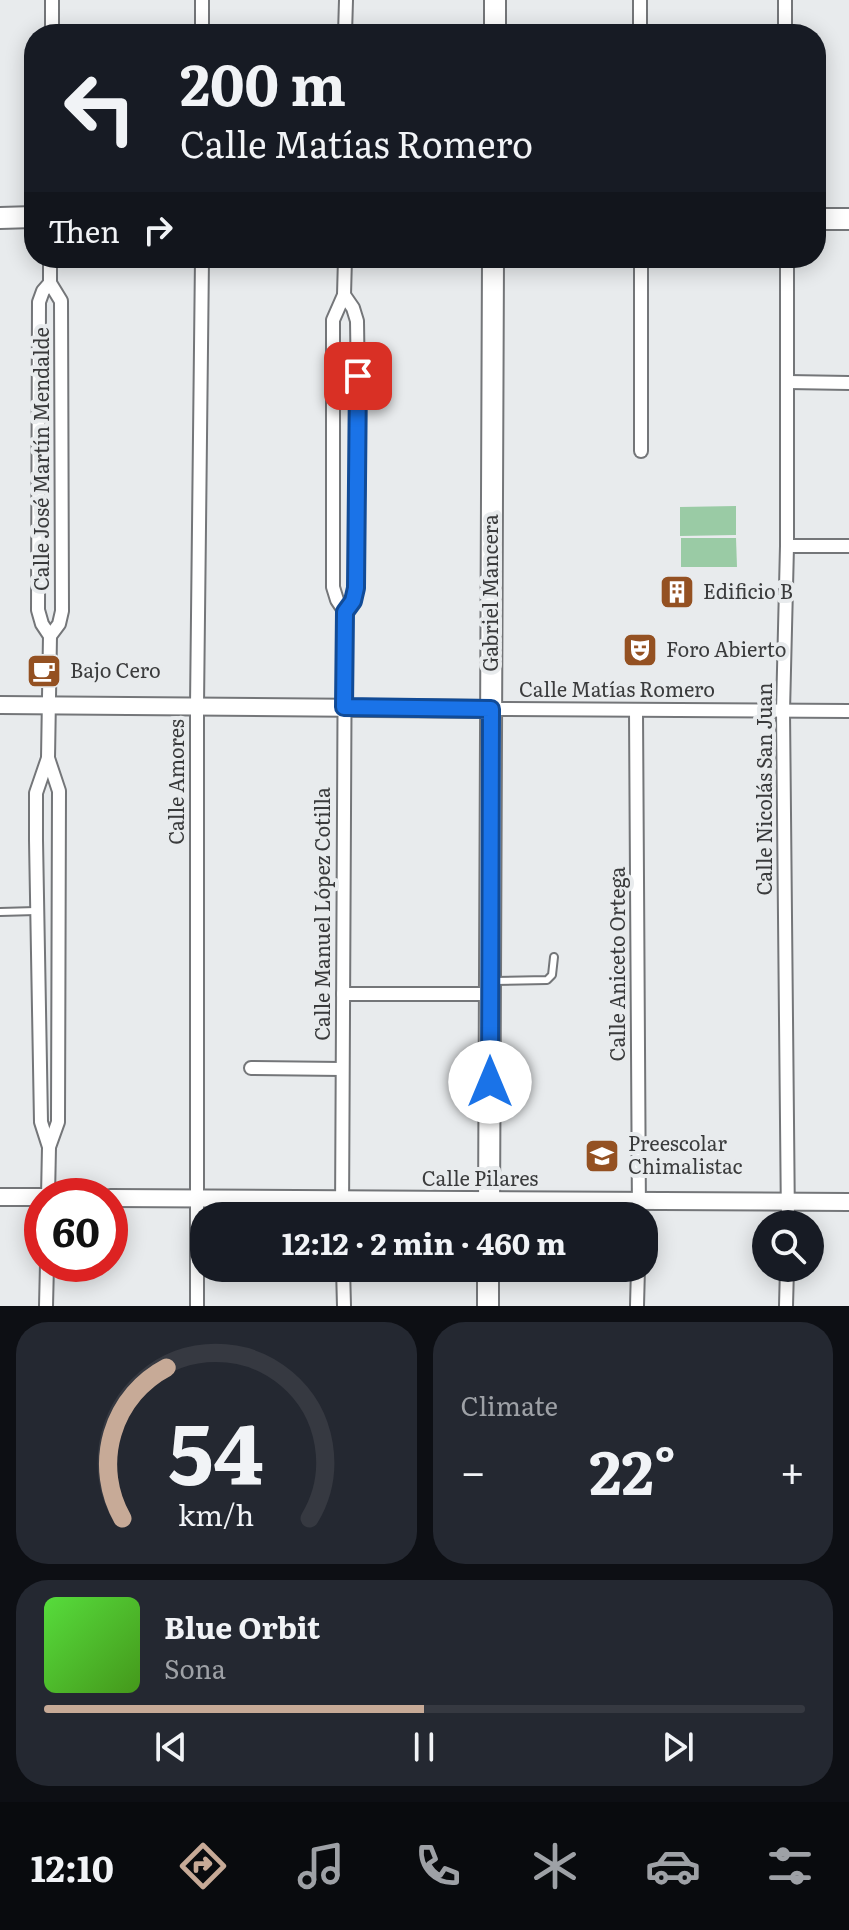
<!DOCTYPE html>
<meta charset="utf-8">
<style>
:root{--surface:#171b24;--page:#242831;--text:#f1f3f6;--muted:#9ea1a6;--line:#363941;--accent:#c7aa97}
body{margin:0;font-family:Literata,serif;background:var(--page);color:var(--text);height:100vh;display:flex;flex-direction:column;font-size:30px;white-space:nowrap}
*{box-sizing:border-box;margin:0}
p{font-size:26px;color:var(--muted)}
.icon{flex:none;width:44px;height:44px;fill:none;stroke:currentColor;stroke-width:2;stroke-linecap:round;stroke-linejoin:round}
.map{position:relative;height:1306px;overflow:hidden}
.drawer{display:flex;flex-direction:column;gap:16px;padding:16px;background:#0d0f14;flex:1}
.drawer>*{flex:none}
.guide{position:absolute;left:24px;top:24px;width:802px;height:244px;border-radius:32px;box-shadow:0 4px 20px #0003;background:#171b24;color:var(--text);overflow:hidden}
.fabs{position:absolute;left:752px;top:1210px;display:grid;gap:16px}
.fabs a{display:grid;place-items:center;width:72px;height:72px;border-radius:50%;background:var(--surface);box-shadow:0 4px 20px #0003;font-size:40px}
.speed{position:absolute;left:24px;top:1178px;display:flex;gap:16px;font-size:40px;font-weight:700;text-align:center}
.speed>*{display:grid;place-content:center;width:104px;height:104px;border-radius:50%;background:var(--surface);box-shadow:0 4px 20px #0003;line-height:1}
.speed .limit{border:12px solid #d22;background:#fff;color:#111}
.pin{position:absolute;display:grid;place-items:center;width:68px;height:68px;color:#fff;margin:-34px;border-radius:16px;box-shadow:0 4px 12px #0006}
.me{position:absolute;width:88px;margin:-44px;rotate:0deg;stroke-linejoin:round;filter:drop-shadow(0 0 6px #0008)}
.turn{display:flex;align-items:center;gap:28px;height:168px;padding:0 24px;font-size:36px}
.turn .icon{width:104px;height:104px;stroke-width:2.5}
.turn b{display:block;font-size:56px;line-height:68px}
.then{display:flex;align-items:center;height:76px;padding:0 24px;background:#0003;gap:16px;font-size:30px}
.big{font-size:60px;font-weight:700;line-height:1.1}
.drawer .tile{flex:1;display:flex;flex-direction:column;justify-content:center;gap:12px;min-width:0;padding:0 28px;border-radius:32px;background:var(--page)}
.drawer .dial{align-items:center;gap:0}
.dial svg{height:208px;overflow:visible;fill:none;stroke:var(--line);stroke-width:7;stroke-linecap:round;text-anchor:middle}
.dial text{fill:var(--text);stroke:none}
.song{display:flex;align-items:center;gap:24px}
.cover{width:96px;height:96px;border-radius:12px;background:linear-gradient(135deg,hsl(110 70% 55%),hsl(100 70% 35%))}
.played{height:8px;border-radius:4px;background:linear-gradient(90deg,var(--accent) 50%,var(--line) 50%)}
.keys{display:flex;justify-content:space-around;direction:ltr}
.heat{display:flex;justify-content:space-between;align-items:center;font-size:44px;direction:ltr}
.drawer .tiles{flex:1;display:grid;gap:16px;grid-template-columns:1fr 1fr}
.tile:last-child{grid-column:span 2}
.trip{position:absolute;left:190px;top:1202px;width:468px;height:80px;border-radius:32px;background:var(--surface);box-shadow:0 4px 20px #0003;font-weight:700;line-height:80px;text-align:center}
.dock{display:flex;height:128px;justify-content:space-around;align-items:center;background:#090b0e;color:var(--muted)}
.dock .icon{width:56px;height:56px}
.dock .active{color:var(--accent)}
.dock b{font-size:36px;color:var(--text)}
.map>svg:first-child{display:block}
.green{fill:#9acba5}
.lines{fill:none;stroke-linecap:round;stroke-linejoin:round}
.service-casing{stroke:#747679;stroke-width:10}
.minor-casing{stroke:#747679;stroke-width:16}
.tertiary-casing{stroke:#747679;stroke-width:20}
.primary-casing{stroke:#747679;stroke-width:24}
.service{stroke:#fff;stroke-width:6}
.minor{stroke:#fff;stroke-width:12}
.tertiary{stroke:#fff;stroke-width:16}
.primary{stroke:#fff;stroke-width:20}
.route-casing{stroke:#114b97;stroke-width:20}
.route{stroke:#1a73e8;stroke-width:14}
.labels{text-anchor:middle;stroke-width:8;stroke-linejoin:round;paint-order:stroke}
.street-label{font-size:20px;fill:#3a3b3c;stroke:#e8ebed}
.poi-label{font-size:20px;fill:#3a3b3c;stroke:#e8ebed;text-anchor:start}
</style>
<div class="map">
<svg width="849" height="1306" viewBox="0 0 849 1306">
<rect width="100%" height="100%" fill="#e8ebed"/>
<g class="green">
<polygon points="736,506 736,535 680,536 680,507"/>
<polygon points="681,538 736,538 737,567 681,567"/>
</g>
<g class="lines">
<g class="service-casing">
<g id="service">
<polyline points="0,912 36,911"/>
<polyline points="494,981 547,980 552,975 554,957"/>
</g>
</g>
<g class="minor-casing">
<g id="minor">
<polyline points="640,0 640,34"/>
<polyline points="785,0 785,34"/>
<polyline points="52,34 52,0"/>
<polyline points="202,34 202,0"/>
<polyline points="345,34 346,0"/>
<polyline points="345,258 344,295 333,320 333,587 337,600 345,612"/>
<polyline points="787,258 787,546 783,711 788,1224"/>
<polyline points="788,382 849,383"/>
<polyline points="641,451 641,258"/>
<polyline points="787,546 849,546"/>
<polyline points="50,636 59,624 62,611 61,301 50,283"/>
<polyline points="491,709 849,711"/>
<polyline points="636,711 639,1216"/>
<polyline points="48,758 59,791 58,1122 49,1147 48,1196"/>
<polyline points="343,994 490,994"/>
<polyline points="251,1068 342,1069"/>
<polyline points="49,1147 41,1122 36,840 36,793 48,758 50,636 42,624 38,610 39,302 43,291 50,283 50,258"/>
<polyline points="342,1216 345,612 353,601 356,588 359,459 357,321 353,308 344,295"/>
<polyline points="343,1268 344,1306"/>
<polyline points="46,1306 47,1264"/>
<polyline points="197,1306 197,706 202,258"/>
<polyline points="637,1306 638,1268"/>
<polyline points="786,1306 787,1268"/>
</g>
</g>
<g class="tertiary-casing">
<g id="tertiary">
<polyline points="0,705 491,709"/>
<polyline points="0,1197 42,1197"/>
<polyline points="110,1198 849,1202"/>
</g>
</g>
<g class="primary-casing">
<g id="primary">
<polyline points="495,34 495,0"/>
<polyline points="0,218 34,217"/>
<polyline points="816,219 849,219"/>
<polyline points="489,1216 493,258"/>
<polyline points="488,1306 488,1268"/>
</g>
</g>
<use href="#service" class="service"/>
<use href="#minor" class="minor"/>
<use href="#tertiary" class="tertiary"/>
<use href="#primary" class="primary"/>
</g>
<g class="lines">
<g class="route-casing">
<polyline id="route" points="358,376 356,588 353,601 345,612 344,707 491,709 490,1082"/>
</g>
<use href="#route" class="route"/>
</g>
<defs>
<g id="building-square" transform="scale(1.8)"><rect x="-9" y="-9" width="18" height="18" rx="4" fill="#945122" stroke="#e8ebed"/><path d="M-4-6H4V6H1V3H-1V6H-4ZM-2.5-4.3h1.7v1.8h-1.7ZM.8-4.3h1.7v1.8H.8ZM-2.5-1h1.7V.8h-1.7ZM.8-1h1.7V.8H.8Z" fill="#fff"/></g>
<g id="theatre-square" transform="scale(1.8)"><rect x="-9" y="-9" width="18" height="18" rx="4" fill="#945122" stroke="#e8ebed"/><path d="M-5-5.5Q0-4 5-5.5V0Q5 5 0 6Q-5 5-5 0ZM-3.3-2.5H-1v1.5H-3.3ZM1-2.5H3.3v1.5H1ZM-2.8 1Q0 5.5 2.8 1Z" fill="#fff"/></g>
<g id="cafe-square" transform="scale(1.8)"><rect x="-9" y="-9" width="18" height="18" rx="4" fill="#945122" stroke="#e8ebed"/><path d="M-5.5-4.5H6V0H3Q3 3.5 0 3.5H-2.5Q-5.5 3.5-5.5 0ZM3-3.2v2h1.7v-2ZM-6 4.5H4V6H-6Z" fill="#fff"/></g>
<g id="school-square" transform="scale(1.8)"><rect x="-9" y="-9" width="18" height="18" rx="4" fill="#945122" stroke="#e8ebed"/><path d="M0-5L7-2L0 1L-7-2ZM-4 1L0 2.5L4 1V4Q0 6-4 4Z" fill="#fff"/></g>
</defs>
<g fill-rule="evenodd">
<use href="#building-square" x="677" y="592"/>
<use href="#theatre-square" x="640" y="650"/>
<use href="#cafe-square" x="44" y="671"/>
<use href="#school-square" x="602" y="1156"/>
</g>
<g class="labels">
<g class="street-label">
<text transform="translate(42 459) rotate(-90)" y="7">Calle José Martín Mendalde</text>
<text transform="translate(491 593) rotate(-90)" y="7">Gabriel Mancera</text>
<text x="617" y="697">Calle Matías Romero</text>
<text transform="translate(177 782) rotate(-90)" y="7">Calle Amores</text>
<text transform="translate(765 789) rotate(-90)" y="7">Calle Nicolás San Juan</text>
<text transform="translate(323 914) rotate(-90)" y="7">Calle Manuel López Cotilla</text>
<text transform="translate(618 964) rotate(-90)" y="7">Calle Aniceto Ortega</text>
<text x="480" y="1186">Calle Pilares</text>
</g>
<g class="poi-label">
<text x="703" y="599">Edificio B</text>
<text x="666" y="657">Foro Abierto</text>
<text x="70" y="678">Bajo Cero</text>
<text x="628" y="1151">Preescolar<tspan x="628" dy="23">Chimalistac</tspan></text>
</g>
</g>
</svg>
<div class="fabs">
<a><svg class="icon" aria-label="search" viewBox="0 0 24 24"><circle cx="10" cy="10" r="6"/><path d="M15 15l6 6"/></svg></a>
</div>
<div class="speed"><div class="limit">60</div></div>
<div class="pin" style="left:358px;top:376px;background:#d93025"><svg class="icon" aria-label="arrive" viewBox="0 0 24 24"><path d="M6 21V4h12l-3 4 3 4H6"/></svg></div>
<svg class="me" style="left:490px;top:1082px" viewBox="-20 -20 40 40"><circle r="19" fill="#fff"/><path d="M0-13L10 11 0 6-10 11z" fill="#1a73e8"/></svg>
<div class="trip">12:12 · 2 min · 460 m</div>
<div class="guide">
<div class="turn"><svg class="icon" aria-label="left" viewBox="0 0 24 24"><path d="M17 20v-9H6M10 6l-5 5 5 5"/></svg><div><b>200 m</b>Calle Matías Romero</div></div>
<div class="then">Then<svg class="icon" aria-label="right" viewBox="0 0 24 24"><path d="M7 20v-9h11M14 6l5 5-5 5"/></svg></div>
</div>
</div>
<section class="drawer">
<div class="tiles">
<div class="tile dial"><svg viewBox="0 0 100 80">
<path d="M14 69A42 42 0 1 1 86 69"/>
<path d="M14 69A42 42 0 0 1 31 11" stroke="#c7aa97"/>
<text x="50" y="56" font-size="32" font-weight="700">54</text>
<text x="50" y="72" font-size="11">km/h</text>
</svg></div>
<div class="tile"><p>Climate</p>
<div class="heat"><a>−</a><b class="big">22°</b><a>+</a></div>
</div>
<div class="tile">
<div class="song"><i class="cover"></i><div><b>Blue Orbit</b><p>Sona</p></div></div>
<div class="played"></div>
<div class="keys"><svg class="icon" aria-label="previous" viewBox="0 0 24 24"><path d="M18 5L8 12l10 7zM5 5v14"/></svg><svg class="icon" aria-label="pause" viewBox="0 0 24 24"><path d="M8 5v14M16 5v14"/></svg><svg class="icon" aria-label="next" viewBox="0 0 24 24"><path d="M6 5l10 7-10 7zM19 5v14"/></svg></div>
</div>
</div>
</section>
<nav class="dock">
<b>12:10</b>
<svg class="icon active" aria-label="directions" viewBox="0 0 24 24"><path d="M12 3l9 9-9 9-9-9zM9 14v-3h6M13 9l2 2-2 2"/></svg>
<svg class="icon" aria-label="music" viewBox="0 0 24 24"><path d="M9 18V5l10-2v13"/><circle cx="6" cy="18" r="3"/><circle cx="16" cy="16" r="3"/></svg>
<svg class="icon" aria-label="phone" viewBox="0 0 24 24"><path d="M5 4h4l2 5-3 2q2 4 5 5l2-3 5 2v4C11 20 4 13 5 4z"/></svg>
<svg class="icon" aria-label="climate" viewBox="0 0 24 24"><path d="M12 3v18M4 7l16 10M4 17L20 7"/></svg>
<svg class="icon" aria-label="car" viewBox="0 0 24 24"><path d="M5 17H2v-5l4-1 3-4h7l3 4 3 1v5h-3M9 17h6M6 11h13"/><circle cx="7" cy="17" r="2"/><circle cx="17" cy="17" r="2"/></svg>
<svg class="icon" aria-label="filters" viewBox="0 0 24 24"><path d="M4 7h16M4 17h16"/><circle cx="9" cy="7" r="2"/><circle cx="15" cy="17" r="2"/></svg>
</nav>
